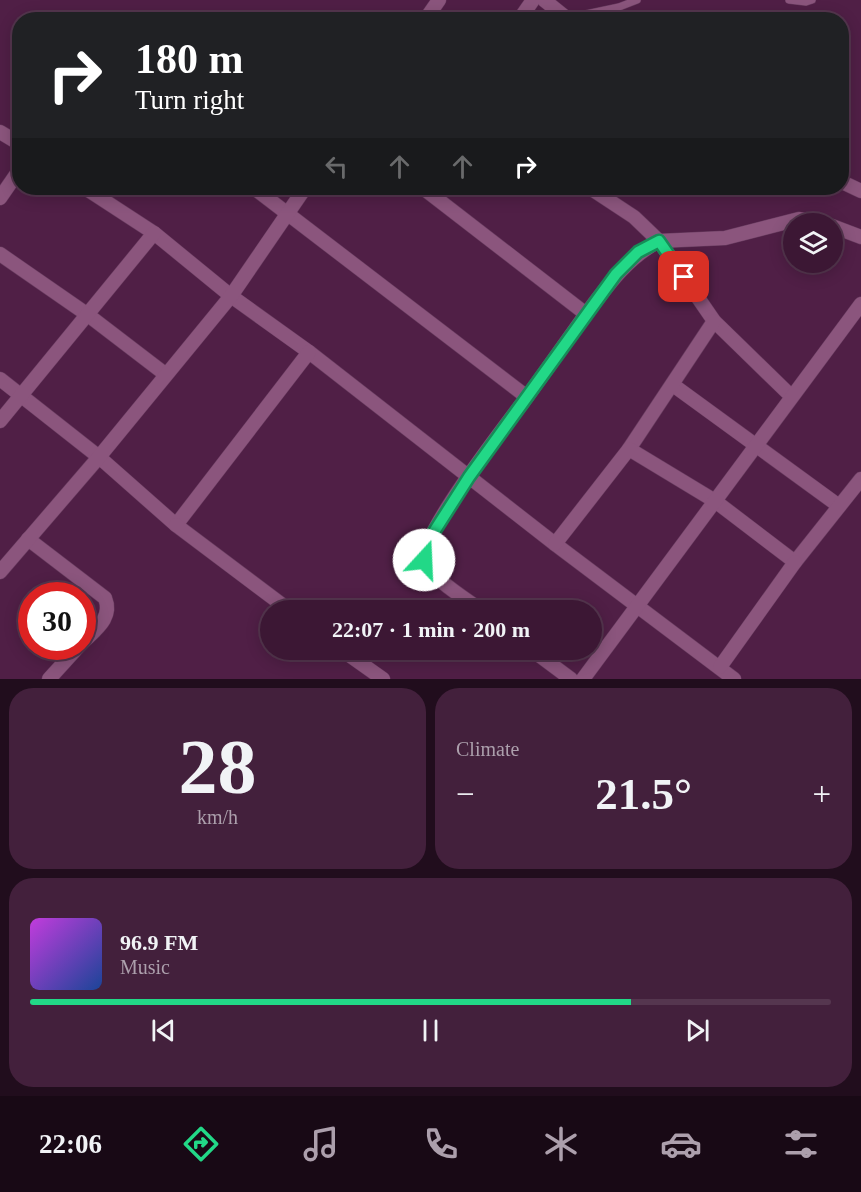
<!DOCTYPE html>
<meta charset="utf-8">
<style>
:root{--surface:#3c1734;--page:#43203c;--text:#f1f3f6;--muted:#ac9fac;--line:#55364f;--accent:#22d887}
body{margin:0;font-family:"Times New Roman",serif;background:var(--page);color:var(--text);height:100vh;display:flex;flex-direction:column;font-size:22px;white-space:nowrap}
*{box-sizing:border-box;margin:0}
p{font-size:20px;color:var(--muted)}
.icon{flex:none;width:33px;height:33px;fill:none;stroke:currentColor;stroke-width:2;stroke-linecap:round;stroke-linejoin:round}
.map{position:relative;height:679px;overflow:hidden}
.sheet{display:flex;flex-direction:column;gap:9px;padding:9px;background:#210d1d;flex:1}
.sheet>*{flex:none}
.guide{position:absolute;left:12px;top:12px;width:837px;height:183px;border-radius:24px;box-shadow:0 3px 15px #0003,0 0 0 2px var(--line);background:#202124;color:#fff;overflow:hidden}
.tools{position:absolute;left:783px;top:213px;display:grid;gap:12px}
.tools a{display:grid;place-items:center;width:60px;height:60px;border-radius:50%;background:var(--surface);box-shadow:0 3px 15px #0003,0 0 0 2px var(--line);font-size:30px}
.speed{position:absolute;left:18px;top:582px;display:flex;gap:12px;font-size:30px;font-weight:700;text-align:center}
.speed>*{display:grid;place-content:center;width:78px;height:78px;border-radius:50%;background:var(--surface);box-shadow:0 3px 15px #0003,0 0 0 2px var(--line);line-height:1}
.speed .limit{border:9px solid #d22;background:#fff;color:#111}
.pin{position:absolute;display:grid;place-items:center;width:51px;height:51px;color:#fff;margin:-26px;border-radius:12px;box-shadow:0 3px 9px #0006}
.me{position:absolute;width:66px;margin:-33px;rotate:20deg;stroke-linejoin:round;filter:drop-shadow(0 0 4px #0008)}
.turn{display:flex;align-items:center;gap:21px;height:126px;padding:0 24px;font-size:27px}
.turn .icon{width:78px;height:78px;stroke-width:2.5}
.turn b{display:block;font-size:42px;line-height:51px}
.lanes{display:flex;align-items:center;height:57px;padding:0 24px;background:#0003;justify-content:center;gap:30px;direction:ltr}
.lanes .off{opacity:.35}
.big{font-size:45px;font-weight:800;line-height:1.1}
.sheet .tile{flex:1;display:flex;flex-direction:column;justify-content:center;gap:9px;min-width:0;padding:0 21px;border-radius:24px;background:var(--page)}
.sheet .dial{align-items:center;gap:0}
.dial b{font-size:78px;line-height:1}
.song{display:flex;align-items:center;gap:18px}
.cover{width:72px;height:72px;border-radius:9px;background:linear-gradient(135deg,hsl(290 70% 55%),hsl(220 70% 35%))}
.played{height:6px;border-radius:3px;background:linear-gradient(90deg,var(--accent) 75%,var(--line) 75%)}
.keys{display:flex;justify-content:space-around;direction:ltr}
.heat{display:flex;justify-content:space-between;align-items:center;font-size:33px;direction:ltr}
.sheet .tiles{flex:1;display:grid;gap:9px;grid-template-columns:1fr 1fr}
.tile:last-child{grid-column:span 2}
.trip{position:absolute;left:260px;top:600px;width:342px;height:60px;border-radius:30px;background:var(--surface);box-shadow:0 3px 15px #0003,0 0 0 2px var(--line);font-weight:800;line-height:60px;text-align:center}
.menu{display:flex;height:96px;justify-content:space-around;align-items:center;background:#180915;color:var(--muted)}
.menu .icon{width:42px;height:42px}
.menu .active{color:var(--accent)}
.menu b{font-size:27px;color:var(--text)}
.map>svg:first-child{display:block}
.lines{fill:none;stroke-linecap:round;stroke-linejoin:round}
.lane-casing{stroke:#693d60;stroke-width:8}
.street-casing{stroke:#693d60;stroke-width:15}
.lane{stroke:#8b557d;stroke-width:7}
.street{stroke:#8b557d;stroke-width:14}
.route-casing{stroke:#168c58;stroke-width:15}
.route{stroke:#22d887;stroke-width:10}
</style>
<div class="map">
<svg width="861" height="679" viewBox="0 0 861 679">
<rect width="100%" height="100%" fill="#501f46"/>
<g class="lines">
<g class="lane-casing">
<g id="lane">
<polyline points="789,0 806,2 812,0"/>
<polyline points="567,18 619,7 637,0"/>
</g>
</g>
<g class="street-casing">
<g id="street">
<polyline points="544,0 569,20"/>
<polyline points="425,20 439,0"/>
<polyline points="519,20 533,0"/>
<polyline points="0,132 20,144"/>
<polyline points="842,182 861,191"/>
<polyline points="85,188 154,233 231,296 309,352 555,544 734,679"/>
<path d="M254,188L527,397C508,422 421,534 424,559C426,575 467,600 481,610"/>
<polyline points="423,188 586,314 527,397"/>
<polyline points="590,188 634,217 659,241 725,238 799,219 826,224"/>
<polyline points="0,198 20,169"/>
<polyline points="832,226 861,237"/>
<polyline points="0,254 88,315 165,374"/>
<path d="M586,314C608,285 627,258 659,241L714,321L791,396"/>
<polyline points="0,379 99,457 176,525 309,352"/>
<polyline points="673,385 839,506"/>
<polyline points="0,421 154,233"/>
<polyline points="629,449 714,321"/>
<polyline points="176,525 289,610"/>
<path d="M28,539L105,598C113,618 96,629 82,643"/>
<polyline points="555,544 629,449 715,501 795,562 861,479"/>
<polyline points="0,572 99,457 231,296 305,188"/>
<polyline points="342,650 383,679"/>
<polyline points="532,650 571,679"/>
<polyline points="720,667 795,562"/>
<polyline points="49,679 79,646"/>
<polyline points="583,679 861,304"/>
</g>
</g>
<use href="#lane" class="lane"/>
<use href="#street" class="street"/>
</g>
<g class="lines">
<g class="route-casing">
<polyline id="route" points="424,560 425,546 469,477 616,274 638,252 659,241 684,277"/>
</g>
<use href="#route" class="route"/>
</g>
</svg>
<div class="tools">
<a><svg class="icon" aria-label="layers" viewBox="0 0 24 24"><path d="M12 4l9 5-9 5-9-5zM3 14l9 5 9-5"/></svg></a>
</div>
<div class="speed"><div class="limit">30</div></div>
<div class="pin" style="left:684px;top:277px;background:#d93025"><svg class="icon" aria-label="arrive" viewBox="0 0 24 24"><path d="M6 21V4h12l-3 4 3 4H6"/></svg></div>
<svg class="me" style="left:424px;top:560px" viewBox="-20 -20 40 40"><circle r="19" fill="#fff"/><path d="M0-13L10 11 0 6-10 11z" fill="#22d887"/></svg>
<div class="trip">22:07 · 1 min · 200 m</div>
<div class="guide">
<div class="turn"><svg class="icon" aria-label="right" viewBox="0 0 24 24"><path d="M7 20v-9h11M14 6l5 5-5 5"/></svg><div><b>180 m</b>Turn right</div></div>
<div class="lanes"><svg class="icon off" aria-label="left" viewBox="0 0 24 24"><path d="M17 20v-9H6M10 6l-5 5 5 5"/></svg><svg class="icon off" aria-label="ahead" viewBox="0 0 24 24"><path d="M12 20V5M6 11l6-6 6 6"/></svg><svg class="icon off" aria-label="ahead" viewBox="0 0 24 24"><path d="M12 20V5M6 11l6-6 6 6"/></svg><svg class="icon" aria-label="right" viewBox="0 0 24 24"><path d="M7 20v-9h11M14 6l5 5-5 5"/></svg></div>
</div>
</div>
<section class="sheet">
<div class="tiles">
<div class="tile dial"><b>28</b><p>km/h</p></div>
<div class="tile"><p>Climate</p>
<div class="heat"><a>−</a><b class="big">21.5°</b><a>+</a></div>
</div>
<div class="tile">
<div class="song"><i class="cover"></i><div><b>96.9 FM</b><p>Music</p></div></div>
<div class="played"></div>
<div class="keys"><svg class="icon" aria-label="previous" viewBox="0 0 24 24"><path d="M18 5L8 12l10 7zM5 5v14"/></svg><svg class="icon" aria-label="pause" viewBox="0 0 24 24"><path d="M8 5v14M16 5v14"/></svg><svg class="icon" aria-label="next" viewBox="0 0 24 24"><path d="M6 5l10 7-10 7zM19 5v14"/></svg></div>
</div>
</div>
</section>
<nav class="menu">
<b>22:06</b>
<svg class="icon active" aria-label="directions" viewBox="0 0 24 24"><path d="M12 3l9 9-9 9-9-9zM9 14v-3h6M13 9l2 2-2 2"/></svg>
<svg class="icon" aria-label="music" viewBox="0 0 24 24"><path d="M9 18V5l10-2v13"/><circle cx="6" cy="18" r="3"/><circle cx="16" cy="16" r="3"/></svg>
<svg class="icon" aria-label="phone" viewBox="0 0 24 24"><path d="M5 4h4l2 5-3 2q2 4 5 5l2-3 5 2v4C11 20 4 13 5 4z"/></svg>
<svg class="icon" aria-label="climate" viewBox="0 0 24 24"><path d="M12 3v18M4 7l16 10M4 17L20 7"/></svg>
<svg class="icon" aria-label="car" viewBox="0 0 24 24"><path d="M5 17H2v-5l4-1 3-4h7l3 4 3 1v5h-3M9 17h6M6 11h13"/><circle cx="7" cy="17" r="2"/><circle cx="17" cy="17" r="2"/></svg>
<svg class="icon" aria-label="filters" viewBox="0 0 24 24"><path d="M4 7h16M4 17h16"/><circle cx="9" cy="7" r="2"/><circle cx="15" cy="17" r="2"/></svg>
</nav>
